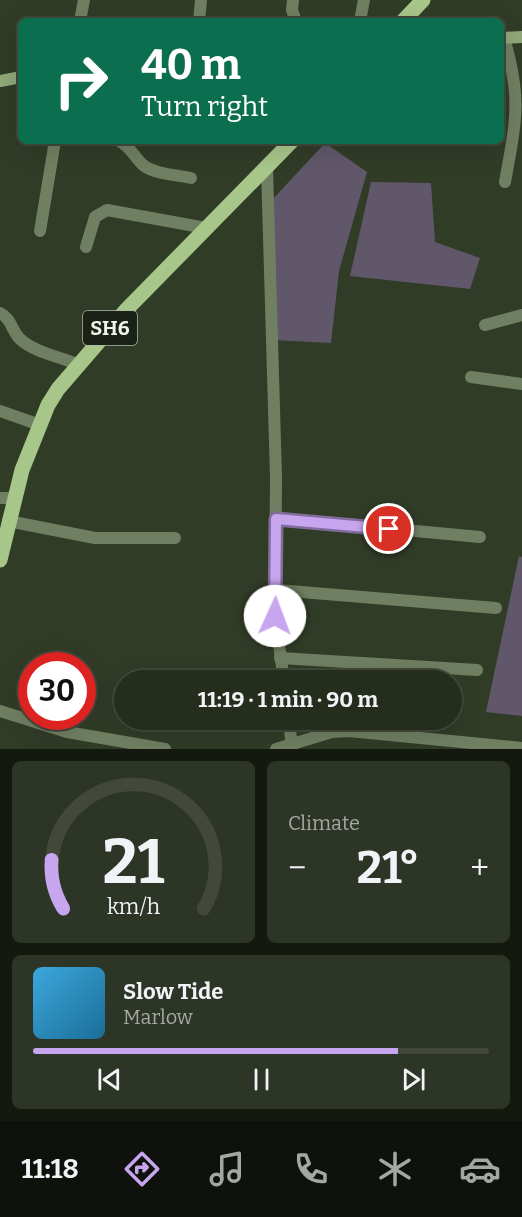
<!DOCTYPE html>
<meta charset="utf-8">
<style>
:root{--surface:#252d1d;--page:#2d3526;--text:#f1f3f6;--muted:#a3a8a4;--line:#42493b;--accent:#c7a6ef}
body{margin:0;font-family:Bitter,serif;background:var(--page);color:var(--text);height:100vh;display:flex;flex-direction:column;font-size:22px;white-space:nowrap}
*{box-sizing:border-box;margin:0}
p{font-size:20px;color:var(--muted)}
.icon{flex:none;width:33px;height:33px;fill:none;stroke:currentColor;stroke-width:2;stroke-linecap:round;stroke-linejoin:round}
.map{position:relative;height:749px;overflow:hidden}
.drawer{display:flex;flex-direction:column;gap:12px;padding:12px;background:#141910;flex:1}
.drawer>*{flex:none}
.guide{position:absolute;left:18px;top:18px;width:486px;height:126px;border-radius:9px;box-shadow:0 6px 24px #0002,0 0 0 2px var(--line);background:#0b6e4f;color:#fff;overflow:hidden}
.speed{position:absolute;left:18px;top:652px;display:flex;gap:12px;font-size:30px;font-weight:700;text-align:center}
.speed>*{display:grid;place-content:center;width:78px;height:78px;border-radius:50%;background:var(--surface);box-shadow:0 6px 24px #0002,0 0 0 2px var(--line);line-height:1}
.speed .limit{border:9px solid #d22;background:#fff;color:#111}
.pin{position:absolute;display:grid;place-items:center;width:51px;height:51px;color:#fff;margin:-26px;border:3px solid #fff;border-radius:50%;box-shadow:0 2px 6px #0007}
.me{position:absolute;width:66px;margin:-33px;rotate:2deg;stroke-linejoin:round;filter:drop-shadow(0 0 4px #0008)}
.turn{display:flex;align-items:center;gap:21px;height:126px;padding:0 24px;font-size:27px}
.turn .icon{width:78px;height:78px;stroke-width:2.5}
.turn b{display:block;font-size:42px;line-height:51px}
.big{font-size:45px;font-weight:700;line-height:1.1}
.drawer .card{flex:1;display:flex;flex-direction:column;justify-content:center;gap:9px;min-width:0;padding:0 21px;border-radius:9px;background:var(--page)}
.drawer .dial{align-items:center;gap:0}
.dial svg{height:156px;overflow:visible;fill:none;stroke:var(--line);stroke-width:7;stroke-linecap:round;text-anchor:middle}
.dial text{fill:var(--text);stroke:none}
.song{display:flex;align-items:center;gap:18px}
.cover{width:72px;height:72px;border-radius:9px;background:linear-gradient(135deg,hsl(200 70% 55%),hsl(200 70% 35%))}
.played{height:6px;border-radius:3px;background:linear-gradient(90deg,var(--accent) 80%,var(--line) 80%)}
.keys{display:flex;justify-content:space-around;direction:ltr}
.heat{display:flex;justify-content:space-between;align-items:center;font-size:33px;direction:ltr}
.drawer .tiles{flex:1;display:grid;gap:12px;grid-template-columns:1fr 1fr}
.card:last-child{grid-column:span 2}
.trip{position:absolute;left:114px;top:670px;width:348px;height:60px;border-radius:30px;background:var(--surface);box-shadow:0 6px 24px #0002,0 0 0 2px var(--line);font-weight:700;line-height:60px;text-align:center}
.tabs{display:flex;height:96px;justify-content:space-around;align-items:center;background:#0f120c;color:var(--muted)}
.tabs .icon{width:42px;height:42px}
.tabs .selected{color:var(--accent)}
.tabs b{font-size:27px;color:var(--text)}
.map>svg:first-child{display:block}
.green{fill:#60576b}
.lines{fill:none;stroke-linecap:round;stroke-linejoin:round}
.street{stroke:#707f62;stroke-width:12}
.secondary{stroke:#8fa779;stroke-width:12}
.primary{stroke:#a7c68a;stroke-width:15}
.route-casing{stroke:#816c9b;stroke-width:15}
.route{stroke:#c7a6ef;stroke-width:10}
.labels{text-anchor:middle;stroke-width:6;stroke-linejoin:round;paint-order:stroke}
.shield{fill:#1c2118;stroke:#b0b7ab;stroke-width:1.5}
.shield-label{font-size:20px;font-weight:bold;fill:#f0f7ea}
</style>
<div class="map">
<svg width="522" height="749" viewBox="0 0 522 749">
<rect width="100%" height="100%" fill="#313c27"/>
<g class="green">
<polygon points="325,143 367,172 339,271 331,343 273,340 272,200"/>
<polygon points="371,182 431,183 435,242 480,258 470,289 350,276"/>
<polygon points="519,556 522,557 522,716 486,712"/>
</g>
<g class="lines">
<g class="street">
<polyline points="293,0 292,10 296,21"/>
<polyline points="80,21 84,0"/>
<polyline points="199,21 201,0"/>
<polyline points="360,21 364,0"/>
<path d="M504,38C522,99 516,121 505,182"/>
<path d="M119,141C131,147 134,157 143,165C154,174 177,175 191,178"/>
<polyline points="267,168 276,477 275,616 284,681"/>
<polyline points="40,231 55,141"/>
<polyline points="86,247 95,217 107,210 206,228"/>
<path d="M0,313C12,319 11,330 20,339C34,352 60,357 77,364"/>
<polyline points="485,325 522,315"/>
<polyline points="471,377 522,384"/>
<polyline points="0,411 40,425"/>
<polyline points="0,498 14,498"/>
<polyline points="276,518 480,537"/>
<polyline points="8,521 95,538 175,538"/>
<polyline points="277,590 496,608"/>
<polyline points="280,658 477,670"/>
<polyline points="139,675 283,674"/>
<polyline points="0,711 67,732 165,749"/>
<polyline points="289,720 292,749"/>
<polyline points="276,749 332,732 349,731 522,748"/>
</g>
<g class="secondary">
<polyline points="501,38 522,37"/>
<polyline points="0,81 21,77"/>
</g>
<g class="primary">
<polyline points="403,21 423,0"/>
<polyline points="0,560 22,470 48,405 58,389 127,309 292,141"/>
</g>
</g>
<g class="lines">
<g class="route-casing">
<polyline id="route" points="275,616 276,519 389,529"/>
</g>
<use href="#route" class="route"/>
</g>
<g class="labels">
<rect class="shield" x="83" y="311" width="54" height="34" rx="4.5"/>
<g class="shield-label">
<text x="110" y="335">SH6</text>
</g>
</g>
</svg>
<div class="speed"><div class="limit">30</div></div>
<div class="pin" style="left:389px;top:529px;background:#d93025"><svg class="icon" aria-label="arrive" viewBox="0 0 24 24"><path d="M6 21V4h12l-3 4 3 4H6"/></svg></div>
<svg class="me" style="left:275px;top:616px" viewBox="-20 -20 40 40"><circle r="19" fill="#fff"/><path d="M0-13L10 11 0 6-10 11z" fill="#c7a6ef"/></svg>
<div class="trip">11:19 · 1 min · 90 m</div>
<div class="guide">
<div class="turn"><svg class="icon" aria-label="right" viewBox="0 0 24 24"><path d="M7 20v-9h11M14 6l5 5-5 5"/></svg><div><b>40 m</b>Turn right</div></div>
</div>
</div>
<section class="drawer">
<div class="tiles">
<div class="card dial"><svg viewBox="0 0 100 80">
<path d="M14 69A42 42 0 1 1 86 69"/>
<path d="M14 69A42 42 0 0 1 8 44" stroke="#c7a6ef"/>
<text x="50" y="56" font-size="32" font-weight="700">21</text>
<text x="50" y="72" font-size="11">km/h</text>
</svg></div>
<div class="card"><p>Climate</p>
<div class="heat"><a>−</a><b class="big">21°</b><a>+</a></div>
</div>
<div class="card">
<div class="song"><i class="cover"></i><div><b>Slow Tide</b><p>Marlow</p></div></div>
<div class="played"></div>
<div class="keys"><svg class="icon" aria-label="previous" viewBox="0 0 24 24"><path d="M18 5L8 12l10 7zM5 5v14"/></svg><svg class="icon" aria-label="pause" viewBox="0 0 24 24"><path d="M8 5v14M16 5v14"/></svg><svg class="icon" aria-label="next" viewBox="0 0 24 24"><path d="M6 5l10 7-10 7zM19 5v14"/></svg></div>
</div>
</div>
</section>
<nav class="tabs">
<b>11:18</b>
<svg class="icon selected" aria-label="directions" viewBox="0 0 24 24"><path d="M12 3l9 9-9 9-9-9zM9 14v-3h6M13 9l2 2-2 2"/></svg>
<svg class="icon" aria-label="music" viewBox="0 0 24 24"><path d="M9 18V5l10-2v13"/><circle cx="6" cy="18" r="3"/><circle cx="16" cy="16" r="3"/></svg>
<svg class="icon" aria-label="phone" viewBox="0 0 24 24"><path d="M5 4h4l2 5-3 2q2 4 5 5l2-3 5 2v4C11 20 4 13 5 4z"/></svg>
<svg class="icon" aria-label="climate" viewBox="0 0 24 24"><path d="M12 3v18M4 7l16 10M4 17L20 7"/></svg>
<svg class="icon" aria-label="car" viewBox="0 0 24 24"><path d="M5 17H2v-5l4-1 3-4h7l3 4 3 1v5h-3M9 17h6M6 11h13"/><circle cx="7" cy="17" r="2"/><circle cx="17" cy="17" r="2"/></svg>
</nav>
